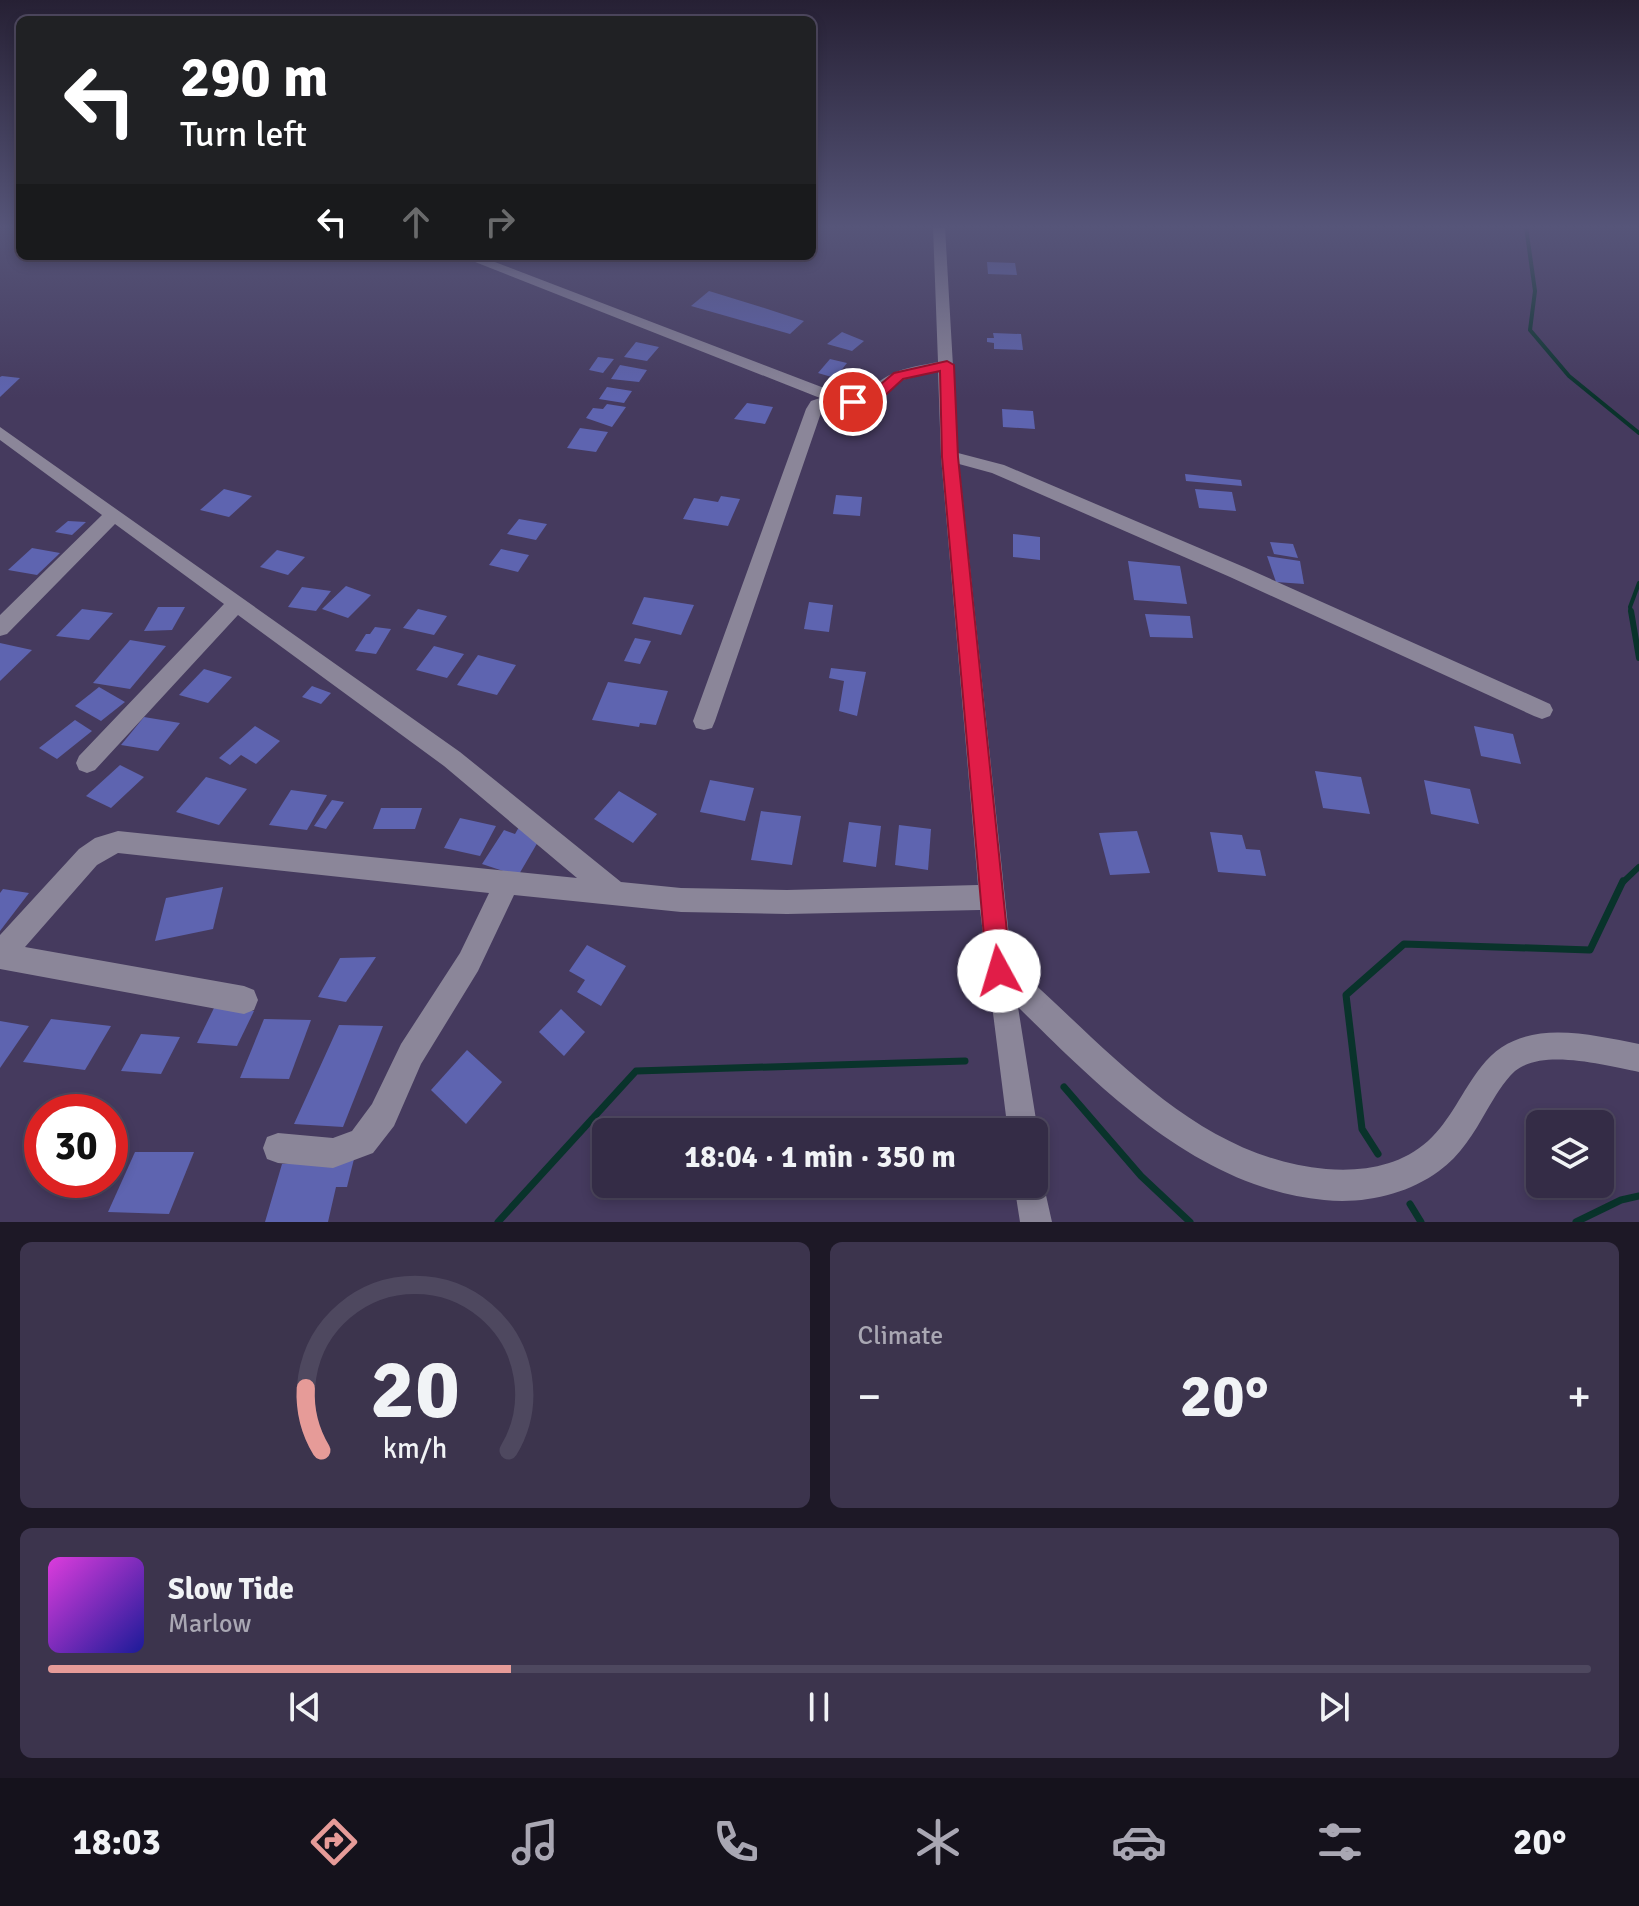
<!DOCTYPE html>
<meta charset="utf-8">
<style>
:root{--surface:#342c46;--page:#3c344d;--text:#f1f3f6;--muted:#a9a7b3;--line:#4e485f;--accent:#e69b98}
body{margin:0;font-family:Signika,sans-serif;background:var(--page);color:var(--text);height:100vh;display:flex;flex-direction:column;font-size:30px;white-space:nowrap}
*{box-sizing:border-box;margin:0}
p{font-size:26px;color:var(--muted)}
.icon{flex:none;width:44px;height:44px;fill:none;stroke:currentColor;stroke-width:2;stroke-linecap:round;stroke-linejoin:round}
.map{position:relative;height:1222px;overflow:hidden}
.panel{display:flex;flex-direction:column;gap:20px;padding:20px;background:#1d1826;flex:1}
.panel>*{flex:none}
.banner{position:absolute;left:16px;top:16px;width:800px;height:244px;border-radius:12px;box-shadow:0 4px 12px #0003,0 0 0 2px var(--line);background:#202124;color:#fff;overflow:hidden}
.fabs{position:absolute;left:1526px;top:1110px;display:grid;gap:16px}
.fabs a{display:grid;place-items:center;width:88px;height:88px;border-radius:12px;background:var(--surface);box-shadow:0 4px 12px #0003,0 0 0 2px var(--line);font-size:40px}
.speed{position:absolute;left:24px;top:1094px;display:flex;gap:16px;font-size:40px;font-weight:700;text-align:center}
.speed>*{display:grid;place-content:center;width:104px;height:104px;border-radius:50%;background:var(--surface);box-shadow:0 4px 12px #0003,0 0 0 2px var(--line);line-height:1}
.speed .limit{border:12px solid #d22;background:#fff;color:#111}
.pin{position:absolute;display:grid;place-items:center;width:68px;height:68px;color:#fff;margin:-34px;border:4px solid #fff;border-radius:50%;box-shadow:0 2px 8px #0007}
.me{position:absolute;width:88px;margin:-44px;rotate:354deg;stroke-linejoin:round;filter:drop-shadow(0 0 6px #0008)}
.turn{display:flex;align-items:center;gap:28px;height:168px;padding:0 32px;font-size:36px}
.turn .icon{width:104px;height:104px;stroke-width:2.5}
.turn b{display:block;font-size:56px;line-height:68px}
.lanes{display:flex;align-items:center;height:76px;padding:0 32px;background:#0003;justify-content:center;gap:40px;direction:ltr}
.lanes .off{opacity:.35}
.big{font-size:60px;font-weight:700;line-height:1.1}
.panel .widget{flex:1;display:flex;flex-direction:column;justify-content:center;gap:12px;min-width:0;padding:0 28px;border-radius:12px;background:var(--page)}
.panel .dial{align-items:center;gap:0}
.dial svg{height:208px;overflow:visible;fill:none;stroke:var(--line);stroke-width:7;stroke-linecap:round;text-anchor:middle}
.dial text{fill:var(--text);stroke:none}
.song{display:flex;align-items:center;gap:24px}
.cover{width:96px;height:96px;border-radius:12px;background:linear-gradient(135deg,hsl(300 70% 55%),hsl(240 70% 35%))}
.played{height:8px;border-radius:4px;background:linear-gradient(90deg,var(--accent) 30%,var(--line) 30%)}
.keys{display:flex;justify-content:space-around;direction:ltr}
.heat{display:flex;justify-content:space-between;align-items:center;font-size:44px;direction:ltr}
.panel .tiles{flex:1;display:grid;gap:20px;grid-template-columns:1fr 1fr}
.widget:last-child{grid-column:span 2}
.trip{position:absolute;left:592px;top:1118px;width:456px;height:80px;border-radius:12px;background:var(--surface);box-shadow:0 4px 12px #0003,0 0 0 2px var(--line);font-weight:700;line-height:80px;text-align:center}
.tab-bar{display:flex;height:128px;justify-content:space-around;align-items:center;background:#15121c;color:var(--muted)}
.tab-bar .icon{width:56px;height:56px}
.tab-bar .on{color:var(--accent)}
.tab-bar b{font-size:36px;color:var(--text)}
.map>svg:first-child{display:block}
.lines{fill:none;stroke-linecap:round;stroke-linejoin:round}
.stream-far2{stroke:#09332b;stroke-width:4}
.stream-far1{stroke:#09332b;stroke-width:6}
.stream{stroke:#09332b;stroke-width:7}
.building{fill:#5e64b0}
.minor{fill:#8b8699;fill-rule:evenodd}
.route{fill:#e11d48;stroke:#92132f;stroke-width:2}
</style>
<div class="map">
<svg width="1639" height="1222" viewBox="0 0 1639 1222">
<rect width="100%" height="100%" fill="#453a5e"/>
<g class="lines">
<g class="stream-far2">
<polyline points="1526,227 1535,291 1530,330 1569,376 1639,433"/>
<polyline points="1631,613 1630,607 1639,583"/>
</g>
<g class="stream-far1">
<polyline points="1631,611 1639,658"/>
<polyline points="1622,883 1639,867"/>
</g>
<g class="stream">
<polyline points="1064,1087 1141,1176 1190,1222"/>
<polyline points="1378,1154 1362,1129 1346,995 1404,944 1590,950 1623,881"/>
<polyline points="1410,1204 1421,1222"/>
<polyline points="498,1222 636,1071 965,1061"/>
<polyline points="1576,1222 1621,1200 1639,1196"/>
</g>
</g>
<g class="building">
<polygon points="987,262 1015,263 1017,275 988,274"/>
<polygon points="709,291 761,307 804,321 790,334 691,306"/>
<polygon points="842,332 864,341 852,351 827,344"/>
<polygon points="993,333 1021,334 1023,350 994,349 994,343 987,342 987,338 994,338"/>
<polygon points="636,342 659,347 647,361 624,357"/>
<polygon points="598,357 614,359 603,373 589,370"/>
<polygon points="830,359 847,363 835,378 818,373"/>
<polygon points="620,365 647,370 639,382 611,379"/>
<polygon points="2,376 20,378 0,397 0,377"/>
<polygon points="607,387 632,391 624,403 599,399"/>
<polygon points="747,403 773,407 765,424 734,419"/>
<polygon points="607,404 626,407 612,427 586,418 593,408 603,409"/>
<polygon points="1002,409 1033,411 1035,429 1003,427"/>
<polygon points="580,428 608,432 596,452 567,448"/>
<polygon points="1185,474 1241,480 1242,486 1186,481"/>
<polygon points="224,489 252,496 229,517 200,510"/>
<polygon points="1195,489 1232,492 1236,511 1199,508"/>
<polygon points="836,495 862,497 860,516 833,514"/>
<polygon points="721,496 740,499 728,526 683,519 694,498 718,502"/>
<polygon points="519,519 547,524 536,540 507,534"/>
<polygon points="68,521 86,522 72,535 55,532"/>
<polygon points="1013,534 1040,537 1040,560 1013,557"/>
<polygon points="1270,542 1293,544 1298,558 1274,554"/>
<polygon points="32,548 60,553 37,575 8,570"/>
<polygon points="501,549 529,555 518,572 489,565"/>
<polygon points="277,550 305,557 288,575 260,567"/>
<polygon points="1267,556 1300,561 1304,584 1276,582"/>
<polygon points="1128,561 1180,566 1187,604 1134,600"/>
<polygon points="346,586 371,595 348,618 322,609"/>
<polygon points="302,587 331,591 316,611 288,607"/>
<polygon points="644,597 694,605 681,635 632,624"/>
<polygon points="809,602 833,605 829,632 804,629"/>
<polygon points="158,607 185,607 172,630 144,631"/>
<polygon points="82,609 113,613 89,640 56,636"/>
<polygon points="418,609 447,616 434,635 403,628"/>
<polygon points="1145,614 1190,616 1193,638 1150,637"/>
<polygon points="375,627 391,629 376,654 355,651 366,634 370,634"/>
<polygon points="635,638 651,641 640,664 624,661"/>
<polygon points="130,640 166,646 130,689 93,683"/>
<polygon points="0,643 32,650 0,681"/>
<polygon points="434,646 464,654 447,678 416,670"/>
<polygon points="478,655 516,665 497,695 457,685"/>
<polygon points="831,668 866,672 857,716 839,711 844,681 829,678"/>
<polygon points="204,669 232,677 208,703 179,695"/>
<polygon points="608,682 668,691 656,725 640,723 639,727 592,720"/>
<polygon points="312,686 331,693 321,704 302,697"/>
<polygon points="99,687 125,702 101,721 75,706"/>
<polygon points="144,717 180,723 158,751 121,745"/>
<polygon points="75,720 92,731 57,759 39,748"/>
<polygon points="255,726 280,741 256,764 241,755 230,765 219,758"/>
<polygon points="1474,726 1513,734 1521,764 1481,756"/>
<polygon points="120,765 144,777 111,808 86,796"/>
<polygon points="1315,771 1361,777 1370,814 1323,808"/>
<polygon points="206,777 247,789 219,825 176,812"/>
<polygon points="710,780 754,788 745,821 700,812"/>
<polygon points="1424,780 1470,789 1479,824 1431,814"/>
<polygon points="291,790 327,795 307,830 269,825"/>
<polygon points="619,791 657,814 633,843 594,819"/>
<polygon points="332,800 344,802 326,829 314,826"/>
<polygon points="381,808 422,808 415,829 373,829"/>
<polygon points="761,811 801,816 792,865 751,860"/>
<polygon points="460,818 496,826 480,856 444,848"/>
<polygon points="849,822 881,826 876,867 843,862"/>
<polygon points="899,825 931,829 928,870 895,865"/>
<polygon points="519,827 542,835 518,876 482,864 504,830 515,834"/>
<polygon points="1137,831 1150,873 1110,875 1099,833"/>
<polygon points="1210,832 1242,835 1246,849 1260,850 1266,876 1218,872"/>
<polygon points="223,887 213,929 155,941 166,898"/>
<polygon points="3,889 29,893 0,931 0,893"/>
<polygon points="587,945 626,966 601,1006 577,992 585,980 569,971"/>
<polygon points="376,957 346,1002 318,997 340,958"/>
<polygon points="214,1008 254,1011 237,1046 197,1043"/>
<polygon points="561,1009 585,1032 564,1056 539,1032"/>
<polygon points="51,1019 111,1026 85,1070 23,1062"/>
<polygon points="264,1019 311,1020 289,1079 240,1078"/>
<polygon points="0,1021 29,1026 0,1068"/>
<polygon points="339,1025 383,1026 343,1127 294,1124"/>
<polygon points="141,1034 180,1037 161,1074 121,1071"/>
<polygon points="467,1050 502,1082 466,1124 431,1090"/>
<polygon points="135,1152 194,1152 169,1214 108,1212"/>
<polygon points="354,1159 347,1187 336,1187 328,1222 265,1222 282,1164"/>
</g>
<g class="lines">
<g class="minor">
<path d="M933,227H945L958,453L1004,465L1244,567L1550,704L1553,710L1550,716L1542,719L1534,716L1230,577L992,473L959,464L1012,964C1106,1045 1193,1157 1326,1169C1363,1172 1400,1166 1428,1141C1451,1120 1462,1091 1481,1067C1519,1016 1586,1034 1639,1044V1072C1606,1066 1544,1048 1515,1071C1503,1082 1495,1097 1487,1110C1474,1133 1460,1156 1439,1171C1406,1195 1364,1204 1324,1200C1199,1188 1103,1091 1018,1007L1038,1132L1034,1142V1132H1008L980,910L787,914L681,912L514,895L478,971L421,1064L394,1126L373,1153L333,1168L278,1163L267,1159L263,1148L267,1137L278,1133L333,1138L352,1131L372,1104L401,1044L460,953L489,893L118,853L97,865L25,947L244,986L254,990L258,1000L254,1010L244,1014L0,969V935L79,849L95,838L118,831L577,878L444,766L238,615L95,770L87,773L79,770L76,763L79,756L224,604L115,524L7,634L0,636V615L102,515L0,440V427L460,752L621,882L681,888L787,890L978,885L941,457L938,371L902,380L869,404L855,406L834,403L823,407L715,721L712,728L704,730L696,728L693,721L806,409L811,401L820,398L460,256H479L845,396C867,397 873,382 892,374C906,367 923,365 938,362Z"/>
<polygon points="1034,1170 1041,1173 1052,1222 1020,1222 1014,1184 1034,1184"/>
</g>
</g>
<linearGradient id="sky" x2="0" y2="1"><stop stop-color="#262034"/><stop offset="0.57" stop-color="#565579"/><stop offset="1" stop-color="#565579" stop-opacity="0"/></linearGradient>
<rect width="1639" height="398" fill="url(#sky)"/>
<polygon class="route" points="947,361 954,365 958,457 1011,971 1008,980 999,983 991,980 987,971 942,457 940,371 903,379 879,401 853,407 846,402 868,395 894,373"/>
</svg>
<div class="fabs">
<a><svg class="icon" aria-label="layers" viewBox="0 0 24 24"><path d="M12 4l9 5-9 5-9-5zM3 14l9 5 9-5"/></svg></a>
</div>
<div class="speed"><div class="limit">30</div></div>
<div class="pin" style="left:853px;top:402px;background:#d93025"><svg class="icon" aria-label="arrive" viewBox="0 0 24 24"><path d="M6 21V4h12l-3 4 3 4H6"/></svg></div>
<svg class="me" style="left:999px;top:971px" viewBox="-20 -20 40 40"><circle r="19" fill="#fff"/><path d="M0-13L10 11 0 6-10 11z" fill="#e11d48"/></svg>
<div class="trip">18:04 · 1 min · 350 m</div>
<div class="banner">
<div class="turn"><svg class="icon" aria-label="left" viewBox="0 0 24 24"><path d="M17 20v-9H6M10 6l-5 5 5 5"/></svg><div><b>290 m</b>Turn left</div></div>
<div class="lanes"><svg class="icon" aria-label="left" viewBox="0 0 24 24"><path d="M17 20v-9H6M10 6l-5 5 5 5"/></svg><svg class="icon off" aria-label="ahead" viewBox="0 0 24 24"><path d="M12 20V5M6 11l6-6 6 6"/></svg><svg class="icon off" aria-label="right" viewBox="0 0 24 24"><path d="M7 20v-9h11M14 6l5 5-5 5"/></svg></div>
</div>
</div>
<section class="panel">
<div class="tiles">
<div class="widget dial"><svg viewBox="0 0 100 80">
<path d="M14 69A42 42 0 1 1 86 69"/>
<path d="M14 69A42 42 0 0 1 8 45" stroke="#e69b98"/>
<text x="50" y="56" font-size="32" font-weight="700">20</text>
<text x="50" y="72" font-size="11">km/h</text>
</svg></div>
<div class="widget"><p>Climate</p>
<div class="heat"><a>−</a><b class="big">20°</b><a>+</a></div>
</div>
<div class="widget">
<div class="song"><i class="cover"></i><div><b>Slow Tide</b><p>Marlow</p></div></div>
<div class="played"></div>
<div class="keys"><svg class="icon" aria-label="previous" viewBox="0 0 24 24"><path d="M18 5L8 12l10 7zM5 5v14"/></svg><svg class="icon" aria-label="pause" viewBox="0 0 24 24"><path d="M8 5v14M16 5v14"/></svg><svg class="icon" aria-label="next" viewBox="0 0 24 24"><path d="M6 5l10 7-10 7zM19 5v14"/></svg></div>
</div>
</div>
</section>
<nav class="tab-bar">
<b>18:03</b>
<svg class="icon on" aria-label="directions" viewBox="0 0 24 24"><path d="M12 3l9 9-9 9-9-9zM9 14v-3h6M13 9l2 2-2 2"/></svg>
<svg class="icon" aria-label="music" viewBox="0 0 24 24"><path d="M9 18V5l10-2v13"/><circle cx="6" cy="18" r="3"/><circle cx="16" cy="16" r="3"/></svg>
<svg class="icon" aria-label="phone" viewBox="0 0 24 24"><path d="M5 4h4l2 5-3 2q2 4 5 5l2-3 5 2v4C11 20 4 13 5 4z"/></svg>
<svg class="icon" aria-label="climate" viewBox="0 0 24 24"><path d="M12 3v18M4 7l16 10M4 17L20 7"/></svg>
<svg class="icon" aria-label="car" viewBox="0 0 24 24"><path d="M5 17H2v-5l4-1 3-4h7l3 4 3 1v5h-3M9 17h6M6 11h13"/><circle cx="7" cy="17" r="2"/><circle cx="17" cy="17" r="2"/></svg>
<svg class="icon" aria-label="filters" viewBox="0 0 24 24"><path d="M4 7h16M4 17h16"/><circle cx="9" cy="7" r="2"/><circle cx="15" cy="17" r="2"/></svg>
<b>20°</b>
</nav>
